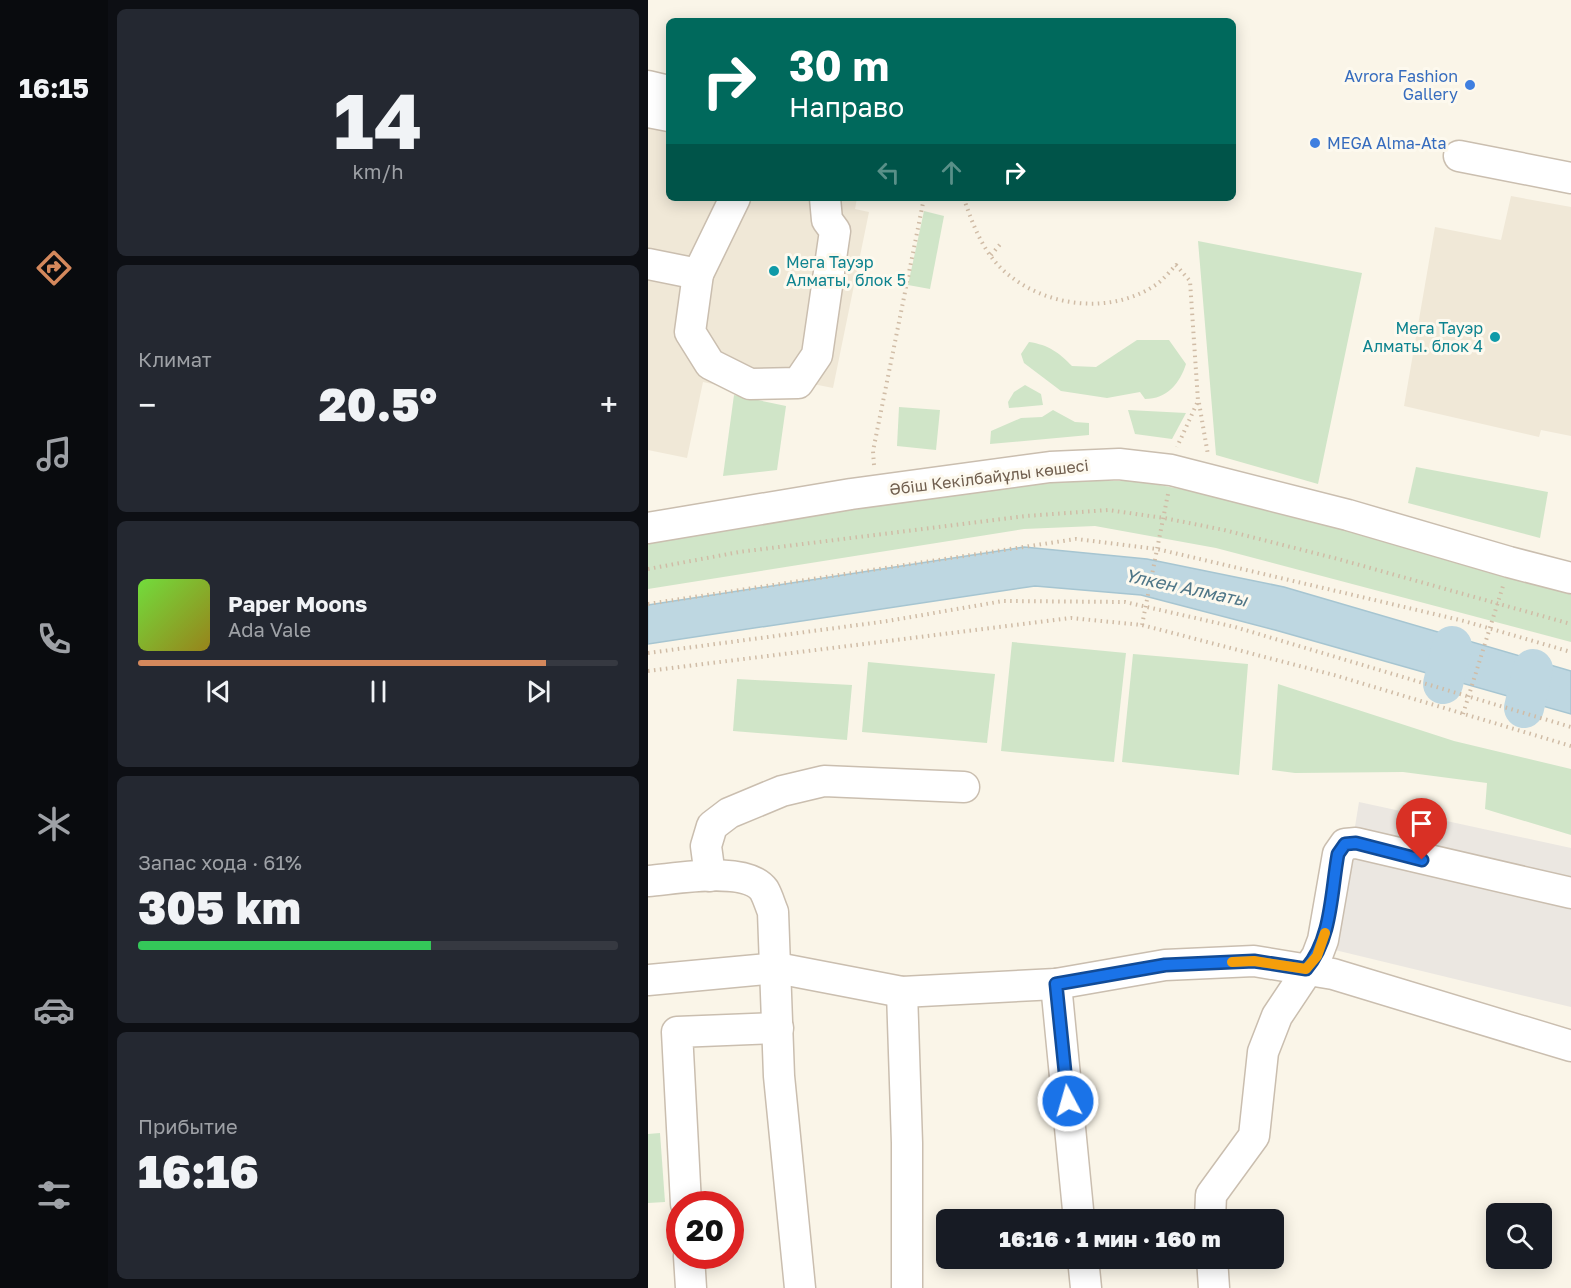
<!DOCTYPE html>
<html lang="ru">
<meta charset="utf-8">
<style>
:root{--surface:#171b24;--page:#242831;--text:#f1f3f6;--muted:#9ea1a6;--line:#363941;--accent:#d4885c}
body{margin:0;font-family:"Golos Text",sans-serif;background:var(--page);color:var(--text);height:100vh;display:flex;flex-direction:column;font-size:22px;white-space:nowrap}
*{box-sizing:border-box;margin:0}
p{font-size:20px;color:var(--muted)}
.icon{flex:none;width:33px;height:33px;fill:none;stroke:currentColor;stroke-width:2;stroke-linecap:round;stroke-linejoin:round}
.map{position:relative;flex:1;overflow:hidden}
.details{display:flex;flex-direction:column;gap:9px;padding:9px;background:#0d0f14;width:540px}
.details>*{flex:none}
.hud{position:absolute;left:18px;top:18px;width:570px;height:183px;border-radius:9px;box-shadow:0 3px 15px #0003;background:#00695c;color:#fff;overflow:hidden}
.controls{position:absolute;left:838px;top:1203px;display:grid;gap:12px}
.controls a{display:grid;place-items:center;width:66px;height:66px;border-radius:9px;background:var(--surface);box-shadow:0 3px 15px #0003;font-size:30px}
.speed{position:absolute;left:18px;top:1191px;display:flex;gap:12px;font-size:30px;font-weight:700;text-align:center}
.speed>*{display:grid;place-content:center;width:78px;height:78px;border-radius:50%;background:var(--surface);box-shadow:0 3px 15px #0003;line-height:1}
.speed .limit{border:9px solid #d22;background:#fff;color:#111}
.pin{position:absolute;display:grid;place-items:center;width:51px;height:51px;color:#fff;margin:-62px -26px;border-radius:50% 50% 50% 0;rotate:-45deg;box-shadow:0 0 6px #0007}
.pin .icon{rotate:45deg}
.me{position:absolute;width:66px;margin:-33px;rotate:354deg;stroke-linejoin:round;filter:drop-shadow(0 0 4px #0008)}
.turn{display:flex;align-items:center;gap:21px;height:126px;padding:0 24px;font-size:27px}
.turn .icon{width:78px;height:78px;stroke-width:2.5}
.turn b{display:block;font-size:42px;line-height:51px}
.lanes{display:flex;align-items:center;height:57px;padding:0 24px;background:#0003;justify-content:center;gap:30px;direction:ltr}
.lanes .off{opacity:.35}
.big{font-size:45px;font-weight:800;line-height:1.1}
.details .widget{flex:1;display:flex;flex-direction:column;justify-content:center;gap:9px;min-width:0;padding:0 21px;border-radius:9px;background:var(--page)}
.details .dial{align-items:center;gap:0}
.dial b{font-size:78px;line-height:1}
.song{display:flex;align-items:center;gap:18px}
.cover{width:72px;height:72px;border-radius:9px;background:linear-gradient(135deg,hsl(100 70% 55%),hsl(50 70% 35%))}
.played{height:6px;border-radius:3px;background:linear-gradient(90deg,var(--accent) 85%,var(--line) 85%)}
.keys{display:flex;justify-content:space-around;direction:ltr}
.heat{display:flex;justify-content:space-between;align-items:center;font-size:33px;direction:ltr}
.charge{height:9px;border-radius:4px;background:linear-gradient(90deg,#34c759 61%,var(--line) 0)}
.trip{position:absolute;left:288px;top:1209px;width:348px;height:60px;border-radius:9px;background:var(--surface);box-shadow:0 3px 15px #0003;font-weight:800;line-height:60px;text-align:center}
main{display:flex;flex:1;min-height:0}
.dock{display:flex;flex-direction:column;width:108px;justify-content:space-around;align-items:center;background:#090b0e;color:var(--muted)}
.dock .icon{width:42px;height:42px}
.dock .on{color:var(--accent)}
.dock b{font-size:27px;color:var(--text)}
.map>svg:first-child{display:block}
.residential{fill:#f0e8d7}
.industrial{fill:#ebe7e1}
.green{fill:#d0e5c8}
.water{fill:#bed7e1;stroke:#a6c5d1;stroke-width:1.5}
.lines{fill:none;stroke-linecap:round;stroke-linejoin:round}
.river{stroke:#bed7e1;stroke-width:40}
.minor-casing{stroke:#cabeaf;stroke-width:33}
.path{stroke:#d0bca6;stroke-width:4;stroke-dasharray:1.5 4.5;stroke-linecap:butt}
.minor{stroke:#fff;stroke-width:30}
.route-casing{stroke:#114b97;stroke-width:15}
.route{stroke:#1a73e8;stroke-width:10}
.slow{stroke:#f59e0b;stroke-width:10}
.shop-dot{fill:#3f7fe0;stroke:#fdf9ee;stroke-width:2}
.culture-dot{fill:#0f9aa8;stroke:#fdf9ee;stroke-width:2}
.labels{text-anchor:middle;stroke-width:6;stroke-linejoin:round;paint-order:stroke}
.shop-label{font-size:16px;fill:#366cbe;stroke:#fdf9ee;text-anchor:end}
.culture-label{font-size:16px;fill:#0d838f;stroke:#fdf9ee;text-anchor:start}
.street-label{font-size:16px;fill:#705f4f;stroke:#fdf9ee}
.water-label{font-size:18px;font-style:italic;fill:#4f7687;stroke:#fdf9ee}
</style>
<main>
<nav class="dock">
<b>16:15</b>
<svg class="icon on" aria-label="directions" viewBox="0 0 24 24"><path d="M12 3l9 9-9 9-9-9zM9 14v-3h6M13 9l2 2-2 2"/></svg>
<svg class="icon" aria-label="music" viewBox="0 0 24 24"><path d="M9 18V5l10-2v13"/><circle cx="6" cy="18" r="3"/><circle cx="16" cy="16" r="3"/></svg>
<svg class="icon" aria-label="phone" viewBox="0 0 24 24"><path d="M5 4h4l2 5-3 2q2 4 5 5l2-3 5 2v4C11 20 4 13 5 4z"/></svg>
<svg class="icon" aria-label="climate" viewBox="0 0 24 24"><path d="M12 3v18M4 7l16 10M4 17L20 7"/></svg>
<svg class="icon" aria-label="car" viewBox="0 0 24 24"><path d="M5 17H2v-5l4-1 3-4h7l3 4 3 1v5h-3M9 17h6M6 11h13"/><circle cx="7" cy="17" r="2"/><circle cx="17" cy="17" r="2"/></svg>
<svg class="icon" aria-label="filters" viewBox="0 0 24 24"><path d="M4 7h16M4 17h16"/><circle cx="9" cy="7" r="2"/><circle cx="15" cy="17" r="2"/></svg>
</nav>
<section class="details">
<div class="widget dial"><b>14</b><p>km/h</p></div>
<div class="widget"><p>Климат</p>
<div class="heat"><a>−</a><b class="big">20.5°</b><a>+</a></div>
</div>
<div class="widget">
<div class="song"><i class="cover"></i><div><b>Paper Moons</b><p>Ada Vale</p></div></div>
<div class="played"></div>
<div class="keys"><svg class="icon" aria-label="previous" viewBox="0 0 24 24"><path d="M18 5L8 12l10 7zM5 5v14"/></svg><svg class="icon" aria-label="pause" viewBox="0 0 24 24"><path d="M8 5v14M16 5v14"/></svg><svg class="icon" aria-label="next" viewBox="0 0 24 24"><path d="M6 5l10 7-10 7zM19 5v14"/></svg></div>
</div>
<div class="widget"><p>Запас хода · 61%</p><b class="big">305 km</b><div class="charge"></div></div>
<div class="widget"><p>Прибытие</p><b class="big">16:16</b></div>
</section>
<div class="map">
<svg width="923" height="1288" viewBox="0 0 923 1288">
<rect width="100%" height="100%" fill="#faf5e8"/>
<g class="residential">
<polygon points="0,100 21,104 21,198 209,198 207,209 221,212 185,388 130,377 126,397 55,382 39,458 0,450"/>
<polygon points="863,196 923,207 923,436 893,430 891,437 756,406 787,227 853,240"/>
</g>
<polygon class="industrial" points="711,802 923,848 923,1007 687,950"/>
<g class="green">
<polygon points="276,211 296,216 282,289 260,285"/>
<polygon points="550,241 714,273 670,484 568,455"/>
<path d="M489,340H521L538,364C532,383 519,399 497,399L492,392L459,398L413,391L376,363L373,354L381,342C401,345 410,352 424,366L448,367Z"/>
<polygon points="377,385 393,394 395,405 361,408 360,402 366,392"/>
<polygon points="86,395 138,406 129,470 75,476"/>
<polygon points="251,407 292,410 288,450 249,446"/>
<polygon points="405,410 427,422 441,423 441,435 342,444 343,431 373,418 394,417"/>
<polygon points="480,410 538,413 524,439 487,434"/>
<polygon points="768,467 900,492 892,538 760,503"/>
<polygon points="423,481 491,481 568,496 923,590 923,642 568,548 447,526 376,529 0,589 0,541 342,489"/>
<polygon points="364,642 478,653 466,762 353,751"/>
<polygon points="485,654 600,664 591,775 474,762"/>
<polygon points="220,662 347,674 339,743 214,732"/>
<polygon points="89,679 204,685 199,740 85,731"/>
<polygon points="630,684 806,741 923,769 923,835 837,809 839,783 755,772 647,773 624,770"/>
<polygon points="12,1133 17,1202 0,1203 0,1134"/>
</g>
<polygon class="water" points="376,547 499,559 636,587 923,671 923,714 627,630 493,595 387,586 0,644 0,605"/>
<g class="lines">
<g class="river">
<polyline points="795,684 804,646"/>
<polyline points="876,708 885,669"/>
</g>
<g class="minor-casing">
<g id="minor">
<polyline points="0,86 21,91"/>
<polyline points="0,112 21,116"/>
<polyline points="811,156 923,178"/>
<polyline points="0,264 50,274 87,198"/>
<polyline points="50,274 42,332 62,364 102,384 150,383 169,355 187,231 179,220 177,198"/>
<polyline points="0,528 203,494 402,467 471,464 523,470 700,515 861,562 923,578"/>
<polyline points="62,876 58,846 64,826 81,813 134,791 176,781 316,787"/>
<path d="M0,881C28,879 98,865 116,890C120,897 122,905 125,912L131,1076L152,1288"/>
<polyline points="0,980 129,968 254,992 408,984 517,965 606,961 685,974 923,1046"/>
<polyline points="408,984 431,1220"/>
<polyline points="254,992 259,1143 259,1288"/>
<polyline points="38,1204 29,1032 130,1028"/>
<polyline points="562,1220 563,1195 606,1136 615,1052 629,1016 669,956 675,940 690,854 697,844 708,843 923,893"/>
<polyline points="41,1256 43,1288"/>
<polyline points="435,1258 438,1288"/>
<polyline points="564,1258 566,1288"/>
</g>
</g>
<g class="path">
<path d="M309,198L316,199C325,225 335,252 356,271C396,307 463,316 509,284C516,279 522,271 528,265L542,281L550,401L529,447"/>
<polyline points="343,255 354,242"/>
<polyline points="551,403 560,455"/>
<polyline points="226,465 225,451 276,198"/>
<polyline points="0,569 91,552 378,516 460,510 516,518 576,530 690,559 923,624"/>
<polyline points="0,604 428,539 509,549 816,621 923,652"/>
<polyline points="494,625 520,494"/>
<polyline points="0,653 240,621 355,601 477,602 587,627 923,727"/>
<polyline points="0,671 423,618 494,625 686,675 923,746"/>
<polyline points="815,714 855,586"/>
</g>
<use href="#minor" class="minor"/>
</g>
<g class="lines">
<g class="route-casing">
<path id="route" d="M420,1101L408,984L517,965L606,961L658,969C684,939 683,892 690,854L697,844L708,843L774,860"/>
</g>
<use href="#route" class="route"/>
<polyline class="slow" points="584,962 606,961 658,969 669,956 677,933"/>
</g>
<g class="shop-dot">
<circle cx="822" cy="85" r="6"/>
<circle cx="667" cy="143" r="6"/>
</g>
<g class="culture-dot">
<circle cx="126" cy="271" r="6"/>
<circle cx="847" cy="337" r="6"/>
</g>
<g class="labels">
<g class="shop-label">
<text x="810" y="82">Avrora Fashion<tspan x="810" dy="18">Gallery</tspan></text>
<text x="679" y="149" text-anchor="start">MEGA Alma-Ata</text>
</g>
<g class="culture-label">
<text x="138" y="268">Мега Тауэр<tspan x="138" dy="18">Алматы, блок 5</tspan></text>
<text x="835" y="334" text-anchor="end">Мега Тауэр<tspan x="835" dy="18">Алматы. блок 4</tspan></text>
</g>
<g class="street-label">
<text transform="translate(341 477) rotate(-7)" y="6">Әбіш Кекілбайұлы көшесі</text>
</g>
<g class="water-label">
<text transform="translate(538 588) rotate(12)" y="6">Үлкен Алматы</text>
</g>
</g>
</svg>
<div class="controls">
<a><svg class="icon" aria-label="search" viewBox="0 0 24 24"><circle cx="10" cy="10" r="6"/><path d="M15 15l6 6"/></svg></a>
</div>
<div class="speed"><div class="limit">20</div></div>
<div class="pin" style="left:774px;top:860px;background:#d93025"><svg class="icon" aria-label="arrive" viewBox="0 0 24 24"><path d="M6 21V4h12l-3 4 3 4H6"/></svg></div>
<svg class="me" style="left:420px;top:1101px" viewBox="-20 -20 40 40"><circle r="17" fill="#1a73e8" stroke="#fff" stroke-width="3"/><path d="M0-11L8 9 0 5-8 9z" fill="#fff"/></svg>
<div class="trip">16:16 · 1 мин · 160 m</div>
<div class="hud">
<div class="turn"><svg class="icon" aria-label="right" viewBox="0 0 24 24"><path d="M7 20v-9h11M14 6l5 5-5 5"/></svg><div><b>30 m</b>Направо</div></div>
<div class="lanes"><svg class="icon off" aria-label="left" viewBox="0 0 24 24"><path d="M17 20v-9H6M10 6l-5 5 5 5"/></svg><svg class="icon off" aria-label="ahead" viewBox="0 0 24 24"><path d="M12 20V5M6 11l6-6 6 6"/></svg><svg class="icon" aria-label="right" viewBox="0 0 24 24"><path d="M7 20v-9h11M14 6l5 5-5 5"/></svg></div>
</div>
</div>
</main>
